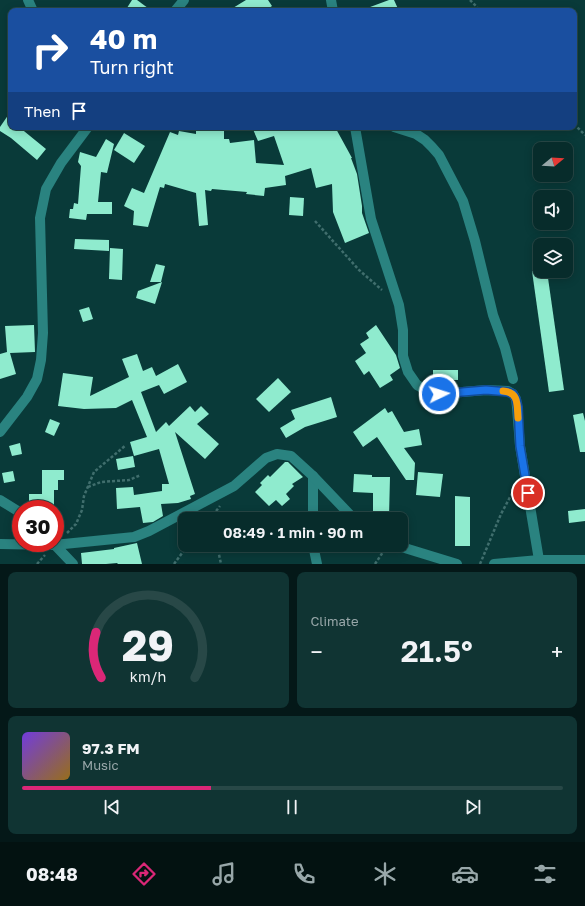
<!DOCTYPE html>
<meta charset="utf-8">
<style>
:root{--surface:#072c2b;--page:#103433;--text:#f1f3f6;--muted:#98a7a9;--line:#284847;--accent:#db2777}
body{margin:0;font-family:"Golos Text",sans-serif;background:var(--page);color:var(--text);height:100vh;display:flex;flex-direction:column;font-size:15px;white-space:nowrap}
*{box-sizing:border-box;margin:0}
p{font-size:13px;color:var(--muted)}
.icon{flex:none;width:22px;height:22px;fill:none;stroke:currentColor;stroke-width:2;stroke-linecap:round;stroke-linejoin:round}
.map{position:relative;height:564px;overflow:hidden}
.drawer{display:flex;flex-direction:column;gap:8px;padding:8px;background:#041818;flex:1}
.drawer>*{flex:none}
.banner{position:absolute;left:8px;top:8px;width:569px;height:122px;border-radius:8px;box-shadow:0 2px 10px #0003,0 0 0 1px var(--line);background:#1a4fa0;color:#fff;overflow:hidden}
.needle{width:26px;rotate:72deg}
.fabs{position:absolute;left:533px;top:142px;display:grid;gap:8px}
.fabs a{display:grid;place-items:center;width:40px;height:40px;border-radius:8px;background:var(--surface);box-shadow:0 2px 10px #0003,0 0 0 1px var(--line);font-size:20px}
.speed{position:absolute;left:12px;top:500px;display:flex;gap:8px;font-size:20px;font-weight:700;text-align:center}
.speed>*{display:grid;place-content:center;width:52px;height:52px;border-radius:50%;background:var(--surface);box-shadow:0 2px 10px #0003,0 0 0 1px var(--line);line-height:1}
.speed .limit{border:6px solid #d22;background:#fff;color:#111}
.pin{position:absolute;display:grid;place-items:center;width:34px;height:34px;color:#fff;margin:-17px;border:2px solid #fff;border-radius:50%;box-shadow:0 1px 4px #0007}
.me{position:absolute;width:44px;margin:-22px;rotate:86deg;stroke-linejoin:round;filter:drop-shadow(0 0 3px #0008)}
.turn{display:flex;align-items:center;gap:14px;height:84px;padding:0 16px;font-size:18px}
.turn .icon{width:52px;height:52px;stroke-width:2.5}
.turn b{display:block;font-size:28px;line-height:34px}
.then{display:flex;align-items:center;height:38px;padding:0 16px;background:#0003;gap:8px;font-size:15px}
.big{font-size:30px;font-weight:600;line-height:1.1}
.drawer .tile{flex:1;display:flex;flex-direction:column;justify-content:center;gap:6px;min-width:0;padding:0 14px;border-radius:8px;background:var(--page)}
.drawer .dial{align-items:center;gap:0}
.dial svg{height:104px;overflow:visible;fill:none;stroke:var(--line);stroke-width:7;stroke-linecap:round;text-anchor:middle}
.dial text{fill:var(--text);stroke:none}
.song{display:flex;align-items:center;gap:12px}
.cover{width:48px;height:48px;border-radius:6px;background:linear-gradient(135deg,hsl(260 70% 55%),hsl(40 70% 35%))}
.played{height:4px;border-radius:2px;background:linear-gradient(90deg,var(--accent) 35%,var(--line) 35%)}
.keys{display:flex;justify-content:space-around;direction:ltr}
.heat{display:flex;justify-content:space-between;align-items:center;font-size:22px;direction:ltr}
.drawer .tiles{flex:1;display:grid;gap:8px;grid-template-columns:1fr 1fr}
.tile:last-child{grid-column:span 2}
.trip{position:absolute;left:178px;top:512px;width:230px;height:40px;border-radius:8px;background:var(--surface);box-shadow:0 2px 10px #0003,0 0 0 1px var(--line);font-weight:600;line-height:40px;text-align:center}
.dock{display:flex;height:64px;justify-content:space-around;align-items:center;background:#031211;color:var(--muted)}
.dock .icon{width:28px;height:28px}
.dock .current{color:var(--accent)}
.dock b{font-size:18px;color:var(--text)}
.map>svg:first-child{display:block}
.building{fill:#8febce}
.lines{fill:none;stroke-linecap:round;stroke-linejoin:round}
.path{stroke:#406e6d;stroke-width:2.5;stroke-dasharray:3 2;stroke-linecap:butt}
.minor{stroke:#2a8380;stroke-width:10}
.route-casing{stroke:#114b97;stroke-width:10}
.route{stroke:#1a73e8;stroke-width:7}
.slow{stroke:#f59e0b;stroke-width:7}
</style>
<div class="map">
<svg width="585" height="564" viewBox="0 0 585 564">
<rect width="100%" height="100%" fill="#093a39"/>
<g class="building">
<polygon points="132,0 137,0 152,11 125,11"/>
<polygon points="246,0 268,0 272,6 265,11 228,11"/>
<polygon points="389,0 394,0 399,11 363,11 362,10"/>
<polygon points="11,111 11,127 19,127 46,149 37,160 11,138 0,131 0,127"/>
<polygon points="196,127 224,127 224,139 229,139 230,143 254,140 256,163 284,165 274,136 258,141 252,127 335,127 352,158 351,158 357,174 362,206 362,213 369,233 345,243 333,212 332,184 316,188 311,168 285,176 286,185 265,188 264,196 246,194 247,192 212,189 211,191 205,190 208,225 199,226 196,193 165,184 164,188 160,187 148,227 133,225 134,211 124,206 132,188 144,193 170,132 178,135 179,131 196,134"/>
<polygon points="124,133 145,146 134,163 114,150"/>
<polygon points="106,139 114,144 107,173 101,172 98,202 112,202 112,214 87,214 86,220 69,218 70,209 73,209 74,203 78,204 81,166 78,162 80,152 96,157"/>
<polygon points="290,197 304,198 303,216 289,215"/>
<polygon points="75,239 109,240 109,251 74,249"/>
<polygon points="110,248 123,249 122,280 109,279"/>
<polygon points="156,264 165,266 161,282 150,282"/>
<polygon points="532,271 547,271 564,390 549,392"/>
<polygon points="162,282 155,304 136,298 138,291"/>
<polygon points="89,307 93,319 83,322 79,310"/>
<polygon points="34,325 35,352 10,353 16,374 0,379 0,354 7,352 5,326"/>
<polygon points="376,325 396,355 400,368 390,375 393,380 380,388 369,371 364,375 355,361 366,353 360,344 369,338 366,333"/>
<polygon points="137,354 143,371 152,367 156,376 178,364 187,382 164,394 159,385 141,392 156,432 166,422 169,426 190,406 195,412 201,406 209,414 197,424 219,444 205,459 175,432 195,494 190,496 191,499 178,503 161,504 163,516 153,522 143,523 140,507 117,509 116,488 133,487 134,495 162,491 162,484 169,484 159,449 134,456 130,442 147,437 132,400 116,408 84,409 58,406 63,373 93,377 90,396 129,377 122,359"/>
<rect x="433" y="370" width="25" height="10"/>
<polygon points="278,378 291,392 269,412 256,399"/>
<polygon points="331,397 337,417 305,427 286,438 280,428 295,419 291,410"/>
<polygon points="385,408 388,413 392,411 404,432 419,429 422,445 404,448 415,463 414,480 406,480 377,437 363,447 353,432"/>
<polygon points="583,413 585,421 585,452 580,452 573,415"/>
<polygon points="50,419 60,423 54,436 45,432"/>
<polygon points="20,443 22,454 12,456 9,446"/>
<polygon points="133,456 135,467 118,470 116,459"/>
<polygon points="285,462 288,462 303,477 292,484 294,486 286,494 290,499 282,506 276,500 269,506 255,492 262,485 260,483 268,475 270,477"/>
<polygon points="42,470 64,470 64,480 58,480 58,490 54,490 54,509 29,509 29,494 42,494"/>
<polygon points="13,471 15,481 4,483 2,473"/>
<polygon points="418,472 443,474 440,497 416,495"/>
<polygon points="354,474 372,475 372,477 390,477 389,517 373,516 373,493 353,492"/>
<polygon points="455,496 470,497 470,546 455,546"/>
<polygon points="585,509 585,521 569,523 568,511"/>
<polygon points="137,543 142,564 118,564 117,563 106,564 82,564 81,553 114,549 114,548"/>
</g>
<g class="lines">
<g class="path">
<polyline points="470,0 476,6 480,11"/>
<polyline points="574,124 585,135"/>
<polyline points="315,221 359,270 382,290"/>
<polyline points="88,487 101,482 129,480 141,475"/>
<polyline points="210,519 220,506"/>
<polyline points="67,533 76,524 82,510 84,496 94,472 126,445"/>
<polyline points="217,545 221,564"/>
<polyline points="37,564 45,555"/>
<polyline points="174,564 188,545"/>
<polyline points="375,564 385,549"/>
<polyline points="480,564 501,514 516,486"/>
</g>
<g class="minor">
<polyline points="28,0 33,11"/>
<polyline points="331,0 333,11"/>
<polyline points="175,11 184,0"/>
<polyline points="355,127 371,219 399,305 403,330 403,356 408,372 417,385 428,391 439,394 486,390 508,391 513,394 516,399 517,407 520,446 539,560"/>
<polyline points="394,127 416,134 425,140 432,147 439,155 463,201 475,241 493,315 505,348 513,379"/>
<polyline points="0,432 27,397 37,379 41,360 43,333 40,218 46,189 61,163 88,127"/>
<polyline points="313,476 313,519"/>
<polyline points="0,500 21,513"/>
<polyline points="53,543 73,564"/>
<polyline points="0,544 54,545 134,537 149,531 234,486 266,458 277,454 291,456 313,476 354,519"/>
<polyline points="313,545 317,564"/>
<polyline points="395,545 457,564"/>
<polyline points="494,564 539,560 585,560"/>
</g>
</g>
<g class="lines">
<g class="route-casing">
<polyline id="route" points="439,394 486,390 508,392 513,394 516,399 518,407 520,446 528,493"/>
</g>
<use href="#route" class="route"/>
<path class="slow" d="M503,391C519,392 517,405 518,418"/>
</g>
</svg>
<div class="fabs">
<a><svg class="needle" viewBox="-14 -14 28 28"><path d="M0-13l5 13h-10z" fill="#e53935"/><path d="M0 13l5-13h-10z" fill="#98a7a9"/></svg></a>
<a><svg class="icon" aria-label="sound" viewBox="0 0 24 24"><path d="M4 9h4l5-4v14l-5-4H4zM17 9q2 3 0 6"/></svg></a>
<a><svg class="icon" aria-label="layers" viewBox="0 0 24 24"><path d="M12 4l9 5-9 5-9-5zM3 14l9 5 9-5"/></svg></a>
</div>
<div class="speed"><div class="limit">30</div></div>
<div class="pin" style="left:528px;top:493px;background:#d93025"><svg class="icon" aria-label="arrive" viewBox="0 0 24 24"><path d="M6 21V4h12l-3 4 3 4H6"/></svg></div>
<svg class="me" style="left:439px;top:394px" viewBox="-20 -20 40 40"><circle r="17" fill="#1a73e8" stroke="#fff" stroke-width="3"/><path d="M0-11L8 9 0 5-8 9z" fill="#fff"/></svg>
<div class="trip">08:49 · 1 min · 90 m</div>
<div class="banner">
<div class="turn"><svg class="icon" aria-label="right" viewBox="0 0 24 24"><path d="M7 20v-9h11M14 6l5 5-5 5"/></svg><div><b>40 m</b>Turn right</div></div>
<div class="then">Then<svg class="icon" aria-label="arrive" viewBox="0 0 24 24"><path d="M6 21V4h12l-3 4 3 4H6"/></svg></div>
</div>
</div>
<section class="drawer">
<div class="tiles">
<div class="tile dial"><svg viewBox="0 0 100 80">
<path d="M14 69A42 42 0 1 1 86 69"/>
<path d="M14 69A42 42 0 0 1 10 34" stroke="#db2777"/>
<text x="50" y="56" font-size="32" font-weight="700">29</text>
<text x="50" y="72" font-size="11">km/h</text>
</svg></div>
<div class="tile"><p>Climate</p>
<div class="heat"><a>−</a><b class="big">21.5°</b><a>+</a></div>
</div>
<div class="tile">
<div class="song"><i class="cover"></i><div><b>97.3 FM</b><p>Music</p></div></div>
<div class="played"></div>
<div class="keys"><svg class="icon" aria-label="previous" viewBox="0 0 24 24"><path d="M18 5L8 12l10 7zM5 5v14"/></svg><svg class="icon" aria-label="pause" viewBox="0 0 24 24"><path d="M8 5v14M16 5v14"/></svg><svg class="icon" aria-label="next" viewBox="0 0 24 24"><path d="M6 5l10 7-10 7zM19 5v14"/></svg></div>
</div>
</div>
</section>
<nav class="dock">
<b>08:48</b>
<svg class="icon current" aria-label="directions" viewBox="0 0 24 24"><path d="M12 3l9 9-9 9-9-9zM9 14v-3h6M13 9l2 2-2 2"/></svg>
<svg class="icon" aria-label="music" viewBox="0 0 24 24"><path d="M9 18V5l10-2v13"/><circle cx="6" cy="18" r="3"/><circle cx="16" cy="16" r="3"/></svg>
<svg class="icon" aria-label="phone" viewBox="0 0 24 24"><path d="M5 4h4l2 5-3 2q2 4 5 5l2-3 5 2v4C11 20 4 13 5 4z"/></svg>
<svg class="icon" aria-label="climate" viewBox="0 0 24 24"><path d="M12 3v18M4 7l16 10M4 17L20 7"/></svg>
<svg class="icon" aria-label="car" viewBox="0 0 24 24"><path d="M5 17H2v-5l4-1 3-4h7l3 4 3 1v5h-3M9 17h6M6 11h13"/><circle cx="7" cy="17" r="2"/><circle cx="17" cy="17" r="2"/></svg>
<svg class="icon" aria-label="filters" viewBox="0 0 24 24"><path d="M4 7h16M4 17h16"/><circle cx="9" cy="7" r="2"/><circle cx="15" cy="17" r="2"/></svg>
</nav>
